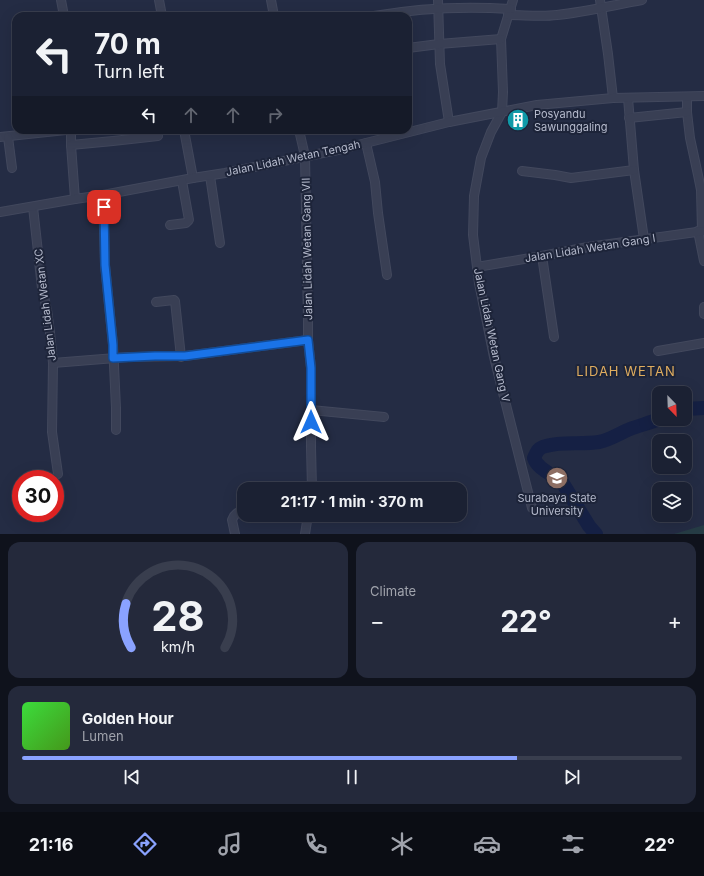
<!DOCTYPE html>
<meta charset="utf-8">
<style>
:root{--surface:#1b2133;--page:#24293b;--text:#f1f3f6;--muted:#a0a3ac;--line:#393e4e;--accent:#8aa2ff}
body{margin:0;font-family:Inter,sans-serif;background:var(--page);color:var(--text);height:100vh;display:flex;flex-direction:column;font-size:15px;white-space:nowrap}
*{box-sizing:border-box;margin:0}
p{font-size:13px;color:var(--muted)}
.icon{flex:none;width:22px;height:22px;fill:none;stroke:currentColor;stroke-width:2;stroke-linecap:round;stroke-linejoin:round}
.map{position:relative;height:534px;overflow:hidden}
.details{display:flex;flex-direction:column;gap:8px;padding:8px;background:#0f121c;flex:1}
.details>*{flex:none}
.guide{position:absolute;left:12px;top:12px;width:400px;height:122px;border-radius:12px;box-shadow:0 4px 16px #0002,0 0 0 1px var(--line);background:#1b2133;color:var(--text);overflow:hidden}
.needle{width:26px;rotate:157deg}
.tools{position:absolute;left:652px;top:386px;display:grid;gap:8px}
.tools a{display:grid;place-items:center;width:40px;height:40px;border-radius:8px;background:var(--surface);box-shadow:0 4px 16px #0002,0 0 0 1px var(--line);font-size:20px}
.speed{position:absolute;left:12px;top:470px;display:flex;gap:8px;font-size:20px;font-weight:700;text-align:center}
.speed>*{display:grid;place-content:center;width:52px;height:52px;border-radius:50%;background:var(--surface);box-shadow:0 4px 16px #0002,0 0 0 1px var(--line);line-height:1}
.speed .limit{border:6px solid #d22;background:#fff;color:#111}
.pin{position:absolute;display:grid;place-items:center;width:34px;height:34px;color:#fff;margin:-17px;border-radius:8px;box-shadow:0 2px 6px #0006}
.me{position:absolute;width:44px;margin:-22px;rotate:0deg;stroke-linejoin:round;filter:drop-shadow(0 0 3px #0008)}
.turn{display:flex;align-items:center;gap:14px;height:84px;padding:0 16px;font-size:18px}
.turn .icon{width:52px;height:52px;stroke-width:2.5}
.turn b{display:block;font-size:28px;line-height:34px}
.lanes{display:flex;align-items:center;height:38px;padding:0 16px;background:#0003;justify-content:center;gap:20px;direction:ltr}
.lanes .off{opacity:.35}
.big{font-size:30px;font-weight:700;line-height:1.1}
.details .widget{flex:1;display:flex;flex-direction:column;justify-content:center;gap:6px;min-width:0;padding:0 14px;border-radius:12px;background:var(--page)}
.details .dial{align-items:center;gap:0}
.dial svg{height:104px;overflow:visible;fill:none;stroke:var(--line);stroke-width:7;stroke-linecap:round;text-anchor:middle}
.dial text{fill:var(--text);stroke:none}
.song{display:flex;align-items:center;gap:12px}
.cover{width:48px;height:48px;border-radius:6px;background:linear-gradient(135deg,hsl(120 70% 55%),hsl(100 70% 35%))}
.played{height:4px;border-radius:2px;background:linear-gradient(90deg,var(--accent) 75%,var(--line) 75%)}
.keys{display:flex;justify-content:space-around;direction:ltr}
.heat{display:flex;justify-content:space-between;align-items:center;font-size:22px;direction:ltr}
.details .tiles{flex:1;display:grid;gap:8px;grid-template-columns:1fr 1fr}
.widget:last-child{grid-column:span 2}
.trip{position:absolute;left:237px;top:482px;width:230px;height:40px;border-radius:12px;background:var(--surface);box-shadow:0 4px 16px #0002,0 0 0 1px var(--line);font-weight:700;line-height:40px;text-align:center}
.tabs{display:flex;height:64px;justify-content:space-around;align-items:center;background:#0b0d14;color:var(--muted)}
.tabs .icon{width:28px;height:28px}
.tabs .active{color:var(--accent)}
.tabs b{font-size:18px;color:var(--text)}
.map>svg:first-child{display:block}
.green{fill:#263c45}
.lines{fill:none;stroke-linecap:round;stroke-linejoin:round}
.river{stroke:#152044;stroke-width:14}
.minor-casing{stroke:#42485d;stroke-width:10}
.minor{stroke:#393f54;stroke-width:8}
.route-casing{stroke:#114b97;stroke-width:10}
.route{stroke:#1a73e8;stroke-width:7}
.labels{text-anchor:middle;stroke-width:4;stroke-linejoin:round;paint-order:stroke}
.poi-label{font-size:11px;fill:#b6bbcd;stroke:#1d2439;text-anchor:start}
.street-label{font-size:11px;fill:#b6bbcd;stroke:#1d2439}
.quarter-label{font-size:13px;letter-spacing:1px;fill:#e0ad5f;stroke:#1d2439}
</style>
<div class="map">
<svg width="704" height="534" viewBox="0 0 704 534">
<rect width="100%" height="100%" fill="#242c44"/>
<polygon class="green" points="704,525 704,534 674,534"/>
<g class="lines">
<g class="river">
<polyline points="685,409 704,408"/>
<path d="M596,534L589,526L562,482C553,474 538,470 534,458C537,451 538,448 546,446C563,441 581,445 599,442C610,440 620,433 630,429C640,425 650,423 659,419"/>
</g>
<g class="minor-casing">
<g id="minor">
<polyline points="61,0 64,16"/>
<polyline points="159,0 162,16"/>
<polyline points="271,0 274,16"/>
<polyline points="438,0 440,64 449,122"/>
<polyline points="513,0 501,39 503,92 502,112 491,132 481,158 474,196 473,235 479,283 494,357 532,508"/>
<polyline points="600,0 608,54 613,98"/>
<path d="M508,15C525,15 541,17 557,15C586,12 614,5 642,0"/>
<path d="M374,16C419,8 465,6 511,9"/>
<polyline points="408,48 439,44 501,39"/>
<polyline points="687,97 687,112 690,138 698,175 701,190 702,231"/>
<polyline points="628,98 634,170 644,239"/>
<polyline points="629,118 687,112"/>
<polyline points="71,130 71,145 75,199"/>
<polyline points="184,130 193,178"/>
<polyline points="299,130 305,156 308,321 308,340 311,368 311,447 312,489"/>
<polyline points="0,137 66,130"/>
<polyline points="8,137 12,168"/>
<polyline points="366,143 375,182 378,213 387,275"/>
<polyline points="71,145 113,141 158,136"/>
<polyline points="522,171 555,175 571,178 634,170"/>
<polyline points="210,176 220,243"/>
<polyline points="103,195 105,265 113,345 116,408 116,430"/>
<polyline points="33,207 42,288 47,310 50,333 53,363 52,432 58,474"/>
<polyline points="0,212 75,199 103,195 193,178 225,173 342,149 449,122 537,105 613,98 704,96"/>
<polyline points="170,225 186,223 189,220 182,181"/>
<polyline points="698,231 704,261"/>
<polyline points="542,256 554,337"/>
<polyline points="477,267 542,256 588,247 704,231"/>
<polyline points="156,302 174,300 175,301 181,357"/>
<polyline points="704,307 704,314"/>
<polyline points="658,351 704,343"/>
<polyline points="53,363 128,357 185,356 308,340"/>
<polyline points="311,410 384,417"/>
<polyline points="235,534 232,520 234,516 237,513 244,512"/>
<polyline points="305,534 308,515"/>
</g>
</g>
<use href="#minor" class="minor"/>
</g>
<g class="lines">
<g class="route-casing">
<polyline id="route" points="104,207 105,265 113,345 113,358 155,356 185,356 308,340 311,368 311,422"/>
</g>
<use href="#route" class="route"/>
</g>
<defs>
<g id="building-disc" transform="scale(1.15)"><circle r="9.5" fill="#0f9aa8" stroke="#1d2439"/><path d="M-4-6H4V6H1V3H-1V6H-4ZM-2.5-4.3h1.7v1.8h-1.7ZM.8-4.3h1.7v1.8H.8ZM-2.5-1h1.7V.8h-1.7ZM.8-1h1.7V.8H.8Z" fill="#fff"/></g>
<g id="university-disc" transform="scale(1.15)"><circle r="9.5" fill="#8d6e63" stroke="#1d2439"/><path d="M0-5L7-2L0 1L-7-2ZM-4 1L0 2.5L4 1V4Q0 6-4 4Z" fill="#fff"/></g>
</defs>
<g fill-rule="evenodd">
<use href="#building-disc" x="518" y="120"/>
<use href="#university-disc" x="557" y="478"/>
</g>
<g class="labels">
<g class="poi-label">
<text x="534" y="118">Posyandu<tspan x="534" dy="13">Sawunggaling</tspan></text>
<text x="557" y="502" text-anchor="middle">Surabaya State<tspan x="557" dy="13">University</tspan></text>
</g>
<g class="street-label">
<text transform="translate(293 158) rotate(-12)" y="4">Jalan Lidah Wetan Tengah</text>
<text transform="translate(590 248) rotate(-9)" y="4">Jalan Lidah Wetan Gang I</text>
<text transform="translate(307 249) rotate(-91)" y="4">Jalan Lidah Wetan Gang VII</text>
<text transform="translate(45 305) rotate(-97)" y="4">Jalan Lidah Wetan XC</text>
<text transform="translate(492 335) rotate(78)" y="4">Jalan Lidah Wetan Gang V</text>
</g>
<g class="quarter-label">
<text x="626" y="376">LIDAH WETAN</text>
</g>
</g>
</svg>
<div class="tools">
<a><svg class="needle" viewBox="-14 -14 28 28"><path d="M0-13l5 13h-10z" fill="#e53935"/><path d="M0 13l5-13h-10z" fill="#a0a3ac"/></svg></a>
<a><svg class="icon" aria-label="search" viewBox="0 0 24 24"><circle cx="10" cy="10" r="6"/><path d="M15 15l6 6"/></svg></a>
<a><svg class="icon" aria-label="layers" viewBox="0 0 24 24"><path d="M12 4l9 5-9 5-9-5zM3 14l9 5 9-5"/></svg></a>
</div>
<div class="speed"><div class="limit">30</div></div>
<div class="pin" style="left:104px;top:207px;background:#d93025"><svg class="icon" aria-label="arrive" viewBox="0 0 24 24"><path d="M6 21V4h12l-3 4 3 4H6"/></svg></div>
<svg class="me" style="left:311px;top:422px" viewBox="-20 -20 40 40"><path d="M0-17L14 15 0 8-14 15z" fill="#1a73e8" stroke="#fff" stroke-width="4"/></svg>
<div class="trip">21:17 · 1 min · 370 m</div>
<div class="guide">
<div class="turn"><svg class="icon" aria-label="left" viewBox="0 0 24 24"><path d="M17 20v-9H6M10 6l-5 5 5 5"/></svg><div><b>70 m</b>Turn left</div></div>
<div class="lanes"><svg class="icon" aria-label="left" viewBox="0 0 24 24"><path d="M17 20v-9H6M10 6l-5 5 5 5"/></svg><svg class="icon off" aria-label="ahead" viewBox="0 0 24 24"><path d="M12 20V5M6 11l6-6 6 6"/></svg><svg class="icon off" aria-label="ahead" viewBox="0 0 24 24"><path d="M12 20V5M6 11l6-6 6 6"/></svg><svg class="icon off" aria-label="right" viewBox="0 0 24 24"><path d="M7 20v-9h11M14 6l5 5-5 5"/></svg></div>
</div>
</div>
<section class="details">
<div class="tiles">
<div class="widget dial"><svg viewBox="0 0 100 80">
<path d="M14 69A42 42 0 1 1 86 69"/>
<path d="M14 69A42 42 0 0 1 10 35" stroke="#8aa2ff"/>
<text x="50" y="56" font-size="32" font-weight="700">28</text>
<text x="50" y="72" font-size="11">km/h</text>
</svg></div>
<div class="widget"><p>Climate</p>
<div class="heat"><a>−</a><b class="big">22°</b><a>+</a></div>
</div>
<div class="widget">
<div class="song"><i class="cover"></i><div><b>Golden Hour</b><p>Lumen</p></div></div>
<div class="played"></div>
<div class="keys"><svg class="icon" aria-label="previous" viewBox="0 0 24 24"><path d="M18 5L8 12l10 7zM5 5v14"/></svg><svg class="icon" aria-label="pause" viewBox="0 0 24 24"><path d="M8 5v14M16 5v14"/></svg><svg class="icon" aria-label="next" viewBox="0 0 24 24"><path d="M6 5l10 7-10 7zM19 5v14"/></svg></div>
</div>
</div>
</section>
<nav class="tabs">
<b>21:16</b>
<svg class="icon active" aria-label="directions" viewBox="0 0 24 24"><path d="M12 3l9 9-9 9-9-9zM9 14v-3h6M13 9l2 2-2 2"/></svg>
<svg class="icon" aria-label="music" viewBox="0 0 24 24"><path d="M9 18V5l10-2v13"/><circle cx="6" cy="18" r="3"/><circle cx="16" cy="16" r="3"/></svg>
<svg class="icon" aria-label="phone" viewBox="0 0 24 24"><path d="M5 4h4l2 5-3 2q2 4 5 5l2-3 5 2v4C11 20 4 13 5 4z"/></svg>
<svg class="icon" aria-label="climate" viewBox="0 0 24 24"><path d="M12 3v18M4 7l16 10M4 17L20 7"/></svg>
<svg class="icon" aria-label="car" viewBox="0 0 24 24"><path d="M5 17H2v-5l4-1 3-4h7l3 4 3 1v5h-3M9 17h6M6 11h13"/><circle cx="7" cy="17" r="2"/><circle cx="17" cy="17" r="2"/></svg>
<svg class="icon" aria-label="filters" viewBox="0 0 24 24"><path d="M4 7h16M4 17h16"/><circle cx="9" cy="7" r="2"/><circle cx="15" cy="17" r="2"/></svg>
<b>22°</b>
</nav>
